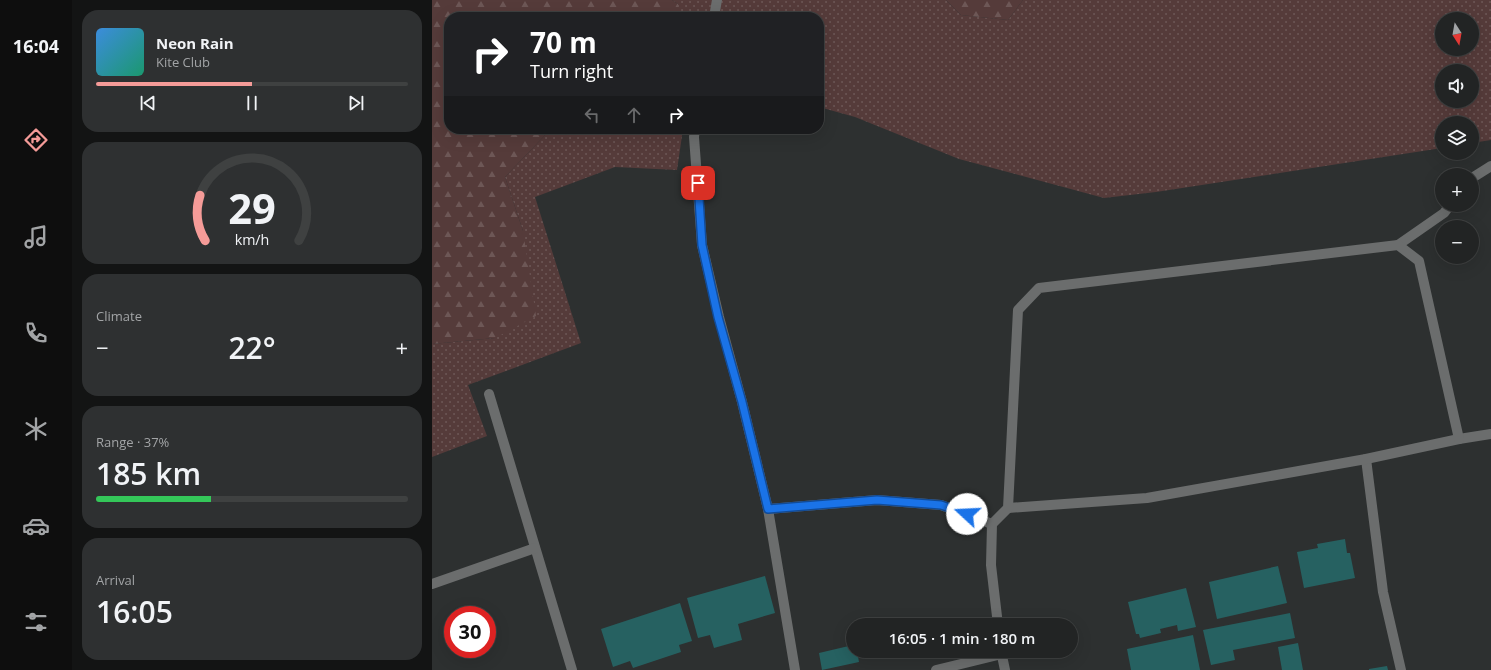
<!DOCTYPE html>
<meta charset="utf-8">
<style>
:root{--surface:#222424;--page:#2e3031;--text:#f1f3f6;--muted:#a2a4a6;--line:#3f4141;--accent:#f59b98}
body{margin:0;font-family:"Open Sans",sans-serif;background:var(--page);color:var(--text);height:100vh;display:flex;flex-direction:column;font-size:15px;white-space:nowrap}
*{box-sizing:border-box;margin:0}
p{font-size:13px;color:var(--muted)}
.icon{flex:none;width:22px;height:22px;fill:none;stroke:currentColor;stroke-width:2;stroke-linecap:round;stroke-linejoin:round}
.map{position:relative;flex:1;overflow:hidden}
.sheet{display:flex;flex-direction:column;gap:10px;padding:10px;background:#131414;width:360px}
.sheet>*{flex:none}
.top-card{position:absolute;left:12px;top:12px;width:380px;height:122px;border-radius:16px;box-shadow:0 4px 16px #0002,0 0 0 1px var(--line);background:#202124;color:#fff;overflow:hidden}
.needle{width:26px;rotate:169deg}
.controls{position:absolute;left:1003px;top:12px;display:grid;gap:8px}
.controls a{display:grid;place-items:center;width:44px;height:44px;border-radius:50%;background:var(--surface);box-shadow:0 4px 16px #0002,0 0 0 1px var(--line);font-size:20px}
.speed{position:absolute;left:12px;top:606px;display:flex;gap:8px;font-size:20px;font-weight:700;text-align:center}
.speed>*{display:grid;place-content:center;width:52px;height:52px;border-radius:50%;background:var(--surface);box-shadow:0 4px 16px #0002,0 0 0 1px var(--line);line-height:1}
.speed .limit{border:6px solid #d22;background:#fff;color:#111}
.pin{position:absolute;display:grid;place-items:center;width:34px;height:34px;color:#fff;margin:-17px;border-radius:8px;box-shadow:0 2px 6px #0006}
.me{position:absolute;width:44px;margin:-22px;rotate:290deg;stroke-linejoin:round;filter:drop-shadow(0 0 3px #0008)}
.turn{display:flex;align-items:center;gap:14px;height:84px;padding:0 20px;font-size:18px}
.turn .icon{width:52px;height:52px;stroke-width:2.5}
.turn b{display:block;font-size:28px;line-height:34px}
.lanes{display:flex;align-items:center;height:38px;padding:0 20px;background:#0003;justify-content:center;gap:20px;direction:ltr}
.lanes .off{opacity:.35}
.big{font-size:30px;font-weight:600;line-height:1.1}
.sheet .tile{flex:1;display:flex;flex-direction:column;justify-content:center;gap:6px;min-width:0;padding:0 14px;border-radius:16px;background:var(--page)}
.sheet .dial{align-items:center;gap:0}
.dial svg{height:104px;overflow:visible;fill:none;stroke:var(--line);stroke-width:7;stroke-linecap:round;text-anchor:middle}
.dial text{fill:var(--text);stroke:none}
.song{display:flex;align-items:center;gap:12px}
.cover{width:48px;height:48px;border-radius:6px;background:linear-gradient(135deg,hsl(210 70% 55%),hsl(160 70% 35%))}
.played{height:4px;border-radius:2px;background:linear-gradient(90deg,var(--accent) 50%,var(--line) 50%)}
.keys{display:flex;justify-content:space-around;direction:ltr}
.heat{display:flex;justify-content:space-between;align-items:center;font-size:22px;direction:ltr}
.charge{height:6px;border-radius:3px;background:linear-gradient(90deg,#34c759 37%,var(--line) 0)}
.trip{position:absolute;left:414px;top:618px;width:232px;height:40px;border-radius:20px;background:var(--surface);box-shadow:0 4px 16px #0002,0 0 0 1px var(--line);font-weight:600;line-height:40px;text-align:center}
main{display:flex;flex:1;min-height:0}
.tab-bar{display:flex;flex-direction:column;width:72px;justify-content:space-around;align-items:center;background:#0e0e0e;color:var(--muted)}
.tab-bar .icon{width:28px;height:28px}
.tab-bar .current{color:var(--accent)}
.tab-bar b{font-size:18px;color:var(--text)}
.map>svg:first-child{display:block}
.grass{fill:url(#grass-dots);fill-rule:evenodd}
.forest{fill:url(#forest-firs)}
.building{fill:#266161}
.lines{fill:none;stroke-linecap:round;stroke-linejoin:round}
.street{stroke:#6b6d6d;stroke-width:10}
.route-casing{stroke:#114b97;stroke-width:10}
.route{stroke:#1a73e8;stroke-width:7}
</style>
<main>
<nav class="tab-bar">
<b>16:04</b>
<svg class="icon current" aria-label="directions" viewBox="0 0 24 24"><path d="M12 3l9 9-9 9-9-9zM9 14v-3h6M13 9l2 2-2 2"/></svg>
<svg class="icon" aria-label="music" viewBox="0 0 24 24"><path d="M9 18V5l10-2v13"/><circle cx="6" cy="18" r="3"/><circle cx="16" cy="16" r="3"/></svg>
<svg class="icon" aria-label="phone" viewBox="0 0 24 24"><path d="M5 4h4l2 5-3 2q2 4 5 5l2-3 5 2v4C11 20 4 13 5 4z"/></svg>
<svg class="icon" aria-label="climate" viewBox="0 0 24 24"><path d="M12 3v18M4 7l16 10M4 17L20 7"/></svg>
<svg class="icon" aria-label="car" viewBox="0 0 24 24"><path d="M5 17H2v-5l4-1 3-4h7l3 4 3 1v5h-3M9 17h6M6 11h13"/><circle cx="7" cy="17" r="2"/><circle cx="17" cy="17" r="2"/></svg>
<svg class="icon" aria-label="filters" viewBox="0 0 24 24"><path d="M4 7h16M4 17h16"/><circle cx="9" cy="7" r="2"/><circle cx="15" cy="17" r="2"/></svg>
</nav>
<section class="sheet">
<div class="tile">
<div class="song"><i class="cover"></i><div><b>Neon Rain</b><p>Kite Club</p></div></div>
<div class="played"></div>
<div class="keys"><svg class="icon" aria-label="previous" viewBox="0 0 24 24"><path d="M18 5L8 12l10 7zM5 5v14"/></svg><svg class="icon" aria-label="pause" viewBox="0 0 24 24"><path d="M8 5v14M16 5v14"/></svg><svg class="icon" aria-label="next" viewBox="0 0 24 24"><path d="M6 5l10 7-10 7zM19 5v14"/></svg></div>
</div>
<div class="tile dial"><svg viewBox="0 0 100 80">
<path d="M14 69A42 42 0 1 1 86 69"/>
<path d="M14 69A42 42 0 0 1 10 34" stroke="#f59b98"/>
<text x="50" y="56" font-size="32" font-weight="700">29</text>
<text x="50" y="72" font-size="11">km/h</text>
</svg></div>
<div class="tile"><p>Climate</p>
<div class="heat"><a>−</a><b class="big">22°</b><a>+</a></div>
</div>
<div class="tile"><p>Range · 37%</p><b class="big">185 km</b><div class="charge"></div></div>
<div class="tile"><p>Arrival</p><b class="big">16:05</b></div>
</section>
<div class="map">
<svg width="1059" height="670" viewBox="0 0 1059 670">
<defs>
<pattern id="grass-dots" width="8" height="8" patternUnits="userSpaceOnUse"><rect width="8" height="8" fill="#553b3a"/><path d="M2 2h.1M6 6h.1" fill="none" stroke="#6d5756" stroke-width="1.8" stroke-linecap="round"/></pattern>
<pattern id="forest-firs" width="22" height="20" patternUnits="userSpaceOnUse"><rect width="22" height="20" fill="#553b3a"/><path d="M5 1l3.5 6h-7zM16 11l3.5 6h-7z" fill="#6d5756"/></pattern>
</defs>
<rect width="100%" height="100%" fill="#2d3030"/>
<g class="grass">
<path d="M240,0H514L529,15L576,20L591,0H1059V140L1040,143V123H1010V148L724,192L672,198L527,159L423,117L387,107V17H246V4ZM1010,19H1040V49H1010ZM1010,71H1040V101H1010Z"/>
<polygon points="119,129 251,129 245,170 183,167 103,197 149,343 36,385 55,436 0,457 0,344 63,338 91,231 73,177"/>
</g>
<g class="forest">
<polygon points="0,0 240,0 246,4 246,17 17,17 17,129 119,129 73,177 91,231 104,316 63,338 0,344"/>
<polygon points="514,0 591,0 576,20 529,15"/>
</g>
<g class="building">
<polygon points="913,539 915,553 918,553 923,578 872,588 865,552 886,548 885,544"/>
<polygon points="846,566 855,603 785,619 777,582"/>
<polygon points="333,576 343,613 306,624 310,640 282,648 278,635 266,638 255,598"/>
<polygon points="754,588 764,627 746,631 745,625 728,629 729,633 708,638 707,634 704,634 696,602"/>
<polygon points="248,603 260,641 247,645 249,652 201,668 198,661 181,667 169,629"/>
<polygon points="858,613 863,638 801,650 803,660 779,665 771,630"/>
<polygon points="546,618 547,625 517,625 517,624"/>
<polygon points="761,635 768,670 699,670 695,649"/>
<polygon points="866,643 871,670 850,670 846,647"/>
<polygon points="421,645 421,651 425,651 427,662 390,670 387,653"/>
<polygon points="955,666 956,670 937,670 937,669"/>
</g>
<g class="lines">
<g class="street">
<polyline points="282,17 285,0"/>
<polyline points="263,129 262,137 270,245 287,317 310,402 336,509 363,670"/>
<polyline points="1040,178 1059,166"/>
<polyline points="966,245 1012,213 1018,205"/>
<polyline points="57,394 140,670"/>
<polyline points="934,459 951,592 969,670"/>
<polyline points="576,508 715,498 934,459 1027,439 1059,434"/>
<polyline points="336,509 445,500 509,505 560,524"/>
<polyline points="0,584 103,548"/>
<polyline points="566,625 559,565 560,524 576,508 586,310 607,288 966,245 987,261 1027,439"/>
<polyline points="569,651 573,670"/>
<polyline points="504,670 570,654"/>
</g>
</g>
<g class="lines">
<g class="route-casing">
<polyline id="route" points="266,183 270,245 286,317 310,402 336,509 445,500 509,505 535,514"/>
</g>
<use href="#route" class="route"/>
</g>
</svg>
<div class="controls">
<a><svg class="needle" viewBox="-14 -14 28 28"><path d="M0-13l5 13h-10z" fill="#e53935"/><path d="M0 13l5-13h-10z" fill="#a2a4a6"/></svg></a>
<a><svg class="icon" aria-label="sound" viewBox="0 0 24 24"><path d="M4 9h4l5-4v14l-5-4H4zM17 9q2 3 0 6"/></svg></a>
<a><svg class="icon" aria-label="layers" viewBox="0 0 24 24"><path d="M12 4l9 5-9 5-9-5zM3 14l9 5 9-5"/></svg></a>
<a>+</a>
<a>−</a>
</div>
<div class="speed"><div class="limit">30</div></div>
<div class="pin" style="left:266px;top:183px;background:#d93025"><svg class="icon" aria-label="arrive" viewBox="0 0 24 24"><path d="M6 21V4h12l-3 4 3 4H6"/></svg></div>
<svg class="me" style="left:535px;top:514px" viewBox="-20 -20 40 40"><circle r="19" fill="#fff"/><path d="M0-13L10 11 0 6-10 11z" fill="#1a73e8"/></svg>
<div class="trip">16:05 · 1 min · 180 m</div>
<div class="top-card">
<div class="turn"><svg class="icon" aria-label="right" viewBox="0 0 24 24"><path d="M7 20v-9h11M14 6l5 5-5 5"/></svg><div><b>70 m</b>Turn right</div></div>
<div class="lanes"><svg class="icon off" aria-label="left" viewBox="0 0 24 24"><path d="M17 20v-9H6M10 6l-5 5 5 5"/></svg><svg class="icon off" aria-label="ahead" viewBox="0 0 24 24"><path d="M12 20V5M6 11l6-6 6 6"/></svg><svg class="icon" aria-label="right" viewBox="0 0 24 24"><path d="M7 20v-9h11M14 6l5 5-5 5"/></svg></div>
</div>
</div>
</main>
